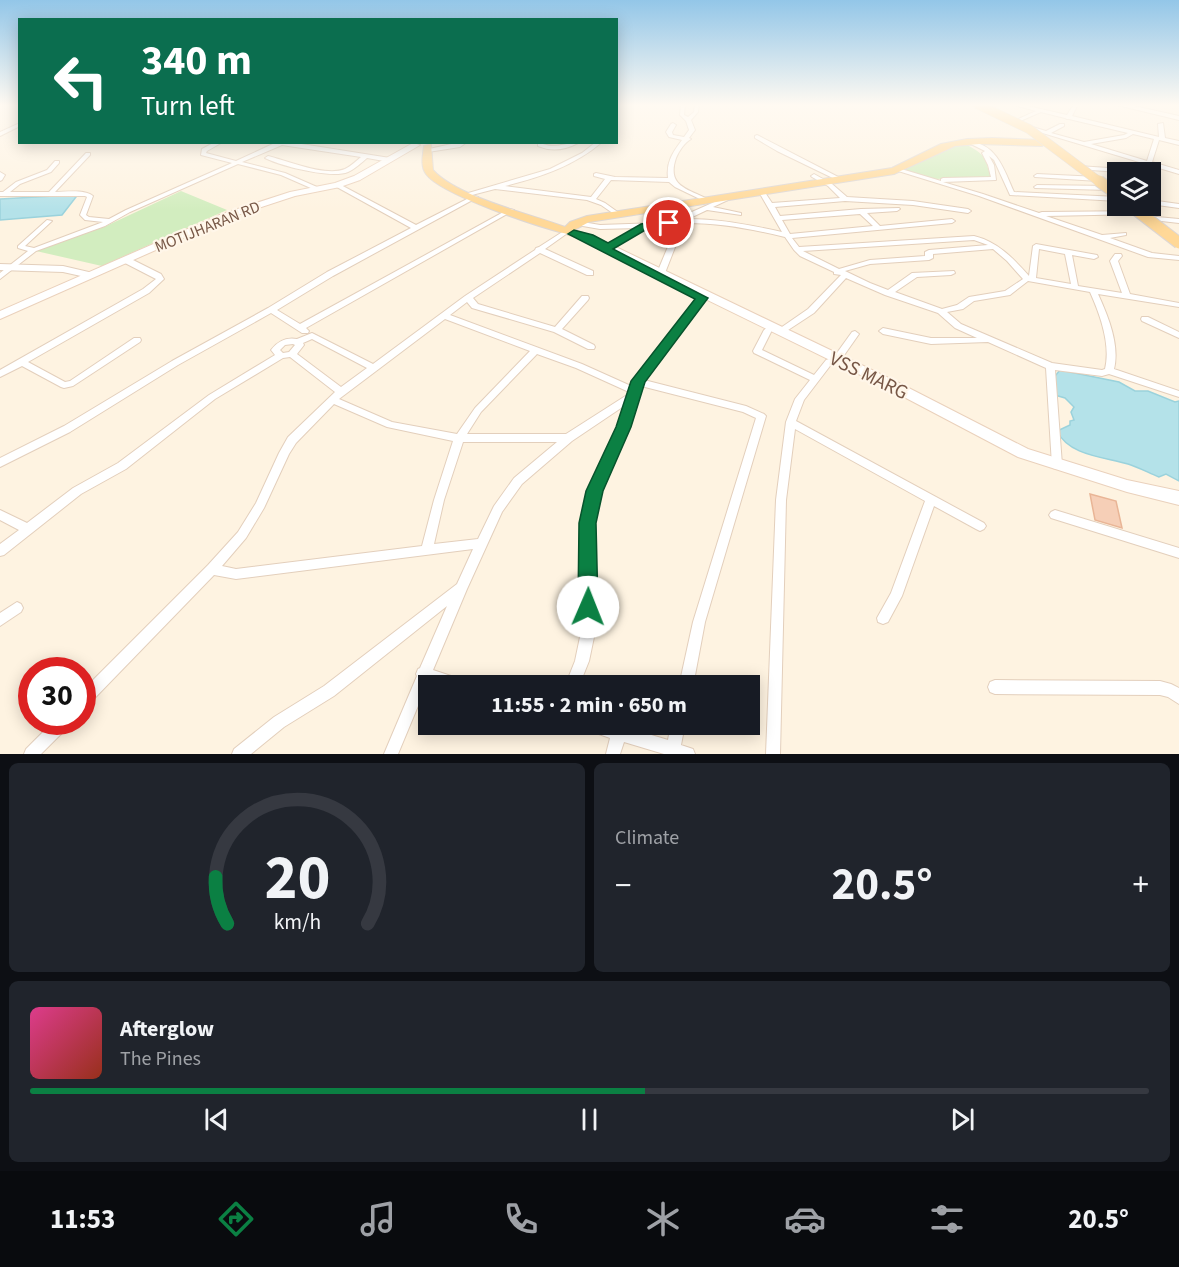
<!DOCTYPE html>
<meta charset="utf-8">
<style>
:root{--surface:#171b24;--page:#20242c;--text:#f1f3f6;--muted:#9ea1a6;--line:#363941;--accent:#0b8043}
body{margin:0;font-family:"Source Sans 3",sans-serif;background:var(--page);color:var(--text);height:100vh;display:flex;flex-direction:column;font-size:22px;white-space:nowrap}
*{box-sizing:border-box;margin:0}
p{font-size:20px;color:var(--muted)}
.icon{flex:none;width:33px;height:33px;fill:none;stroke:currentColor;stroke-width:2;stroke-linecap:round;stroke-linejoin:round}
.map{position:relative;height:754px;overflow:hidden}
.details{display:flex;flex-direction:column;gap:9px;padding:9px;background:#0d0f14;flex:1}
.details>*{flex:none}
.top-card{position:absolute;left:18px;top:18px;width:600px;height:126px;border-radius:0px;box-shadow:0 3px 15px #0003;background:#0b6e4f;color:#fff;overflow:hidden}
.controls{position:absolute;left:1107px;top:162px;display:grid;gap:12px}
.controls a{display:grid;place-items:center;width:54px;height:54px;border-radius:0px;background:var(--surface);box-shadow:0 3px 15px #0003;font-size:30px}
.speed{position:absolute;left:18px;top:657px;display:flex;gap:12px;font-size:30px;font-weight:700;text-align:center}
.speed>*{display:grid;place-content:center;width:78px;height:78px;border-radius:50%;background:var(--surface);box-shadow:0 3px 15px #0003;line-height:1}
.speed .limit{border:9px solid #d22;background:#fff;color:#111}
.pin{position:absolute;display:grid;place-items:center;width:51px;height:51px;color:#fff;margin:-26px;border:3px solid #fff;border-radius:50%;box-shadow:0 2px 6px #0007}
.me{position:absolute;width:66px;margin:-33px;rotate:1deg;stroke-linejoin:round;filter:drop-shadow(0 0 4px #0008)}
.turn{display:flex;align-items:center;gap:21px;height:126px;padding:0 24px;font-size:27px}
.turn .icon{width:78px;height:78px;stroke-width:2.5}
.turn b{display:block;font-size:42px;line-height:51px}
.big{font-size:45px;font-weight:700;line-height:1.1}
.details .card{flex:1;display:flex;flex-direction:column;justify-content:center;gap:9px;min-width:0;padding:0 21px;border-radius:9px;background:var(--page)}
.details .dial{align-items:center;gap:0}
.dial svg{height:156px;overflow:visible;fill:none;stroke:var(--line);stroke-width:7;stroke-linecap:round;text-anchor:middle}
.dial text{fill:var(--text);stroke:none}
.song{display:flex;align-items:center;gap:18px}
.cover{width:72px;height:72px;border-radius:9px;background:linear-gradient(135deg,hsl(330 70% 55%),hsl(10 70% 35%))}
.played{height:6px;border-radius:3px;background:linear-gradient(90deg,var(--accent) 55%,var(--line) 55%)}
.keys{display:flex;justify-content:space-around;direction:ltr}
.heat{display:flex;justify-content:space-between;align-items:center;font-size:33px;direction:ltr}
.details .tiles{flex:1;display:grid;gap:9px;grid-template-columns:1fr 1fr}
.card:last-child{grid-column:span 2}
.trip{position:absolute;left:418px;top:675px;width:342px;height:60px;border-radius:0px;background:var(--surface);box-shadow:0 3px 15px #0003;font-weight:700;line-height:60px;text-align:center}
.tab-bar{display:flex;height:96px;justify-content:space-around;align-items:center;background:#090b0e;color:var(--muted)}
.tab-bar .icon{width:42px;height:42px}
.tab-bar .current{color:var(--accent)}
.tab-bar b{font-size:27px;color:var(--text)}
.map>svg:first-child{display:block}
.green{fill:#d2edbf}
.water{fill:#b4e2e9;stroke:#9ad2dc;stroke-width:1.5}
.building{fill:#f6cfb7;stroke:#e9b596;stroke-width:1.5}
.lines{fill:none;stroke-linecap:round;stroke-linejoin:round}
.minor-casing{stroke:#e3cfbc;stroke-width:2}
.tertiary-casing{stroke:#e3cfbc;stroke-width:2}
.secondary-casing{stroke:#ead1bc;stroke-width:2}
.primary-casing{stroke:#ded7d3;stroke-width:2}
.minor{fill:#fff;fill-rule:evenodd}
.tertiary{fill:#fff;fill-rule:evenodd}
.secondary{fill:#fff;fill-rule:evenodd}
.primary{fill:#ffd897;fill-rule:evenodd}
.primary-bridge-far1-casing{stroke:#ded7d3;stroke-width:10;stroke-linecap:butt}
.primary-bridge-casing{stroke:#ded7d3;stroke-width:13;stroke-linecap:butt}
.primary-bridge-far1{stroke:#ffd897;stroke-width:9}
.primary-bridge{stroke:#ffd897;stroke-width:11}
.route{fill:#0b8043;stroke:#07532c;stroke-width:1.5}
.labels{text-anchor:middle;stroke-width:4.5;stroke-linejoin:round;paint-order:stroke}
.far-street-label{font-size:16px;fill:#775746;stroke:#fff6e9}
.street-label{font-size:20px;fill:#775746;stroke:#fff6e9}
</style>
<div class="map">
<svg width="1179" height="754" viewBox="0 0 1179 754">
<rect width="100%" height="100%" fill="#fef3e1"/>
<g class="green">
<path d="M967,145C986,155 985,158 991,178L931,179L903,171L948,146Z"/>
<polygon points="181,191 227,210 102,266 36,251 104,227"/>
</g>
<g class="water">
<polygon points="72,195 76,197 62,215 0,220 0,199"/>
<path d="M1060,370L1119,382L1135,391H1148L1175,402L1179,401V481L1166,474L1159,477C1149,473 1138,467 1128,464C1105,457 1069,456 1057,431L1070,425V421L1074,420L1071,412L1074,407L1065,398L1051,394V381Z"/>
</g>
<polygon class="building" points="1090,494 1116,501 1122,528 1095,520"/>
<g class="lines">
<g class="minor-casing">
<g id="minor">
<path d="M681,104H685L684,115L688,117L694,112L695,104H699L698,112L691,120L695,130L689,138L691,139C685,142 679,151 676,158C666,187 689,189 710,200V202H706L675,187L669,182L611,180L596,199L605,203L619,213V215L617,216L601,205L587,200L495,189L468,196L465,194L550,169L582,153L596,142H602C574,166 541,177 505,186L591,197L605,179L594,176V174L596,173L615,177L668,178C666,162 673,152 682,140L669,137L666,132L671,124L673,123L676,125L672,132L673,135L684,137L689,130L686,121L680,115Z"/>
<path d="M1011,104H1019L1067,115L1074,104H1078L1072,116L1159,137L1158,124L1163,123L1165,138L1179,141V145L1159,140L1152,162L1179,170V174L1026,128L1029,126L1046,131L1060,124H1064V126L1051,133L1084,142L1124,135L1128,133L1069,119H1067L1065,118L1041,112L1018,122L1016,121V120L1036,111ZM1133,134L1154,139L1147,161L1091,144L1126,138Z"/>
<polygon points="20,123 20,126 0,136 0,132"/>
<polygon points="757,135 844,180 839,181 777,151 755,138 755,136"/>
<path d="M215,142L221,143L207,151L206,153L236,161L277,142H289L390,158L393,160L390,162L367,158C361,163 355,169 348,172C331,179 281,166 265,158L268,156C288,161 326,177 345,169C351,166 356,161 361,157L282,145L242,162L285,173L317,187V189H313L281,175L238,164L130,212L105,226L36,251L0,279V273L28,251L18,248V246L47,220L52,221L25,246L34,248L103,222L85,220L80,215L87,197L85,196H0V192H3L16,182L47,170L55,161H59V163L51,172L20,184L10,192H49L86,153H90V155L55,192C67,192 83,189 93,196L86,215L89,217L109,219L126,210L232,163L201,155L202,149Z"/>
<polygon points="460,142 467,142 460,147 428,152 425,150"/>
<path d="M538,142H543V144C556,149 566,142 578,143C565,150 552,152 538,146Z"/>
<path d="M971,142C997,144 1005,172 1014,192L1118,197V201L1010,195L994,160L989,156L994,165L996,180L943,182L983,194L1039,213L1042,212L1144,211L1145,212L1142,214L1046,216L1102,235L1126,233V235L1110,238L1152,253L1179,256V260L1148,257L979,196L895,170L898,168L941,181V179L943,178L991,177L988,165L982,153L985,151L971,144Z"/>
<polygon points="1078,166 1139,170 1142,172 1120,172 1076,169 1075,168"/>
<polygon points="0,172 5,175 2,180 0,181"/>
<path d="M814,174L832,184L847,197L913,201L968,209L971,211L968,213L913,205L845,201L775,207L780,216L861,209L899,208L900,209L897,211L867,213L880,226L952,219L955,221L952,223L792,238L799,247L974,236C998,242 1013,258 1029,276L1033,246L1036,244L1097,255L1098,257L1094,259L1072,255L1078,286L1122,293L1110,261L1115,254H1121L1122,256L1118,261L1130,294L1179,303V307L1098,294C1108,316 1120,345 1114,369L1179,391V397L1109,374L1102,376L1055,370L1062,465L1061,468L1057,469L1053,468L1052,465L1046,368L988,342L931,344L883,334L879,331L883,328L931,338H977L955,328L938,313L885,295L846,278L814,313L782,334L778,331L779,329L808,309L841,275L834,274V272L800,256L794,250L785,237C752,229 720,223 687,223L679,237L665,273L661,275L657,273L672,237L680,222L658,227H646L645,229L609,249L606,247L607,246L639,228L600,229L577,225L574,223L577,221L600,225L658,223L676,219L728,196L730,197V199L713,207L741,213V215L707,210L688,219C720,219 751,225 782,232L759,192L764,191L772,203L840,198L828,186L812,177L811,176ZM860,214L873,226L790,234L782,220ZM974,240L988,245L929,250L925,252V256L870,260L839,269L803,251ZM993,249L1007,261L1023,279L1005,291L969,297L957,305L942,309L895,292L917,277L951,275L955,273L954,271L912,273L888,290L870,283L845,271L870,264L929,260L933,258V254ZM1039,249L1065,254L1071,284L1036,278ZM1028,281L1090,292C1100,314 1111,345 1105,369L1102,370L1052,363L961,324L947,312L963,309L974,301L1010,295Z"/>
<polygon points="1037,174 1098,177 1101,179 1098,181 1035,177 1034,176"/>
<polygon points="335,184 339,184 416,225 473,196 478,197 333,276 277,310 300,324 509,209 514,210 306,328 309,331 308,333 302,333 271,313 178,365 70,432 0,467 0,458 64,426 172,361 268,308 327,272 411,228 335,186"/>
<polygon points="1037,185 1109,186 1112,188 1109,190 1035,188 1034,187"/>
<polygon points="1150,200 1179,204 1179,208 1150,204"/>
<polygon points="1146,216 1179,219 1179,223 1144,219 1143,218"/>
<path d="M567,229L570,231L569,232L545,249L593,271V275H587L540,253L473,298L478,304L555,327L582,296H588L589,298L588,300L562,329L594,345L595,347L594,349H588L554,332L472,308L467,302L450,315L582,364L631,386L635,380L699,296H705L706,298L705,300L644,380L746,406L764,414L766,416L705,622L693,686H679L693,622L756,418L743,412L641,386L636,397L629,427L599,491L594,523V637L589,661L579,686H565L575,661L580,637L582,523L589,491L619,427L624,406L572,441L522,484L502,512L467,589L433,670L466,681L468,686H438L428,682L398,754H384L417,676L416,674L418,669L420,668L447,606L334,696L284,727L251,754H232L234,749L274,717L324,686L457,584L473,549L236,579L214,575L87,706L82,708V691L208,565L238,532L256,503L279,453L288,437L335,392L290,357L283,358L215,399L126,469L81,494L4,555L0,556V544L19,530L0,520V510L27,523L73,488L118,463L209,395L275,355L271,350C278,341 286,337 297,339L312,333L373,364L465,296L535,250L536,248L539,247ZM445,319L530,351L475,408L457,434L392,422L339,399ZM312,339L367,368L341,387L297,354L304,345L303,343ZM293,344L295,345L289,352L283,353L280,350L285,345ZM537,354L576,368L629,392L627,395L566,434H467L481,412ZM334,404L387,427L453,441L434,500L422,546L236,569L222,566L246,538L264,508L289,454L296,443ZM463,442H557L514,478L494,506L478,539L434,544L444,500Z"/>
<polygon points="123,258 129,258 161,274 164,279 149,293 28,362 65,382 70,381 134,338 140,338 141,340 140,342 73,386 64,388 61,387 22,366 0,377 0,370 143,289 156,279 123,262"/>
<polygon points="1142,317 1148,317 1179,332 1179,338 1142,321 1141,319"/>
<polygon points="768,327 772,330 762,350 814,375 826,360 829,359 833,362 804,400 796,421 984,523 986,526 984,529 980,531 976,529 934,506 902,596 888,622 883,624 878,622 877,618 891,593 925,501 795,429 786,500 780,754 766,754 776,500 786,422 795,399 810,380 754,353 753,351 764,330"/>
<polygon points="855,331 859,334 840,361 834,361 833,359 834,357 852,332"/>
<polygon points="1055,510 1179,548 1179,558 1051,518 1049,515 1051,512"/>
<polygon points="17,602 21,604 23,608 21,612 0,626 0,613"/>
<polygon points="995,680 1160,681 1171,684 1179,688 1179,704 1168,697 1160,695 995,694 990,692 988,687 990,682"/>
<polygon points="53,722 70,722 68,727 41,754 24,754 26,749"/>
<polygon points="583,724 615,724 668,740 671,724 685,724 681,745 693,749 695,754 664,754 624,742 620,754 606,754 610,738 585,729"/>
</g>
</g>
<g class="tertiary-casing">
<g id="tertiary">
<polygon points="1113,104 1125,104 1179,116 1179,120"/>
<polygon points="0,264 63,266 93,273 95,275 90,278 63,272 0,270"/>
</g>
</g>
<g class="secondary-casing">
<g id="secondary">
<polygon points="413,143 420,145 360,180 340,187 295,196 228,218 0,319 0,311 222,214 290,192 335,183 354,176"/>
<polygon points="567,228 593,236 897,382 1028,449 1127,480 1179,491 1179,505 1127,492 1018,457 887,388 585,240 563,233 563,229"/>
</g>
</g>
<g class="primary-casing">
<path id="primary" d="M992,138L1042,140L1046,143L1042,146L979,144L955,146L894,174L589,222L567,234C539,227 441,195 426,174C420,166 423,155 424,146L431,144L433,170C457,197 530,214 565,227L570,222L587,216L892,168L941,144L967,139Z"/>
</g>
<use href="#minor" class="minor"/>
<use href="#tertiary" class="tertiary"/>
<use href="#secondary" class="secondary"/>
<use href="#primary" class="primary"/>
<g class="primary-bridge-far1-casing">
<polyline id="primary-bridge-far1" points="977,104 1029,129 1101,183"/>
</g>
<g class="primary-bridge-casing">
<g id="primary-bridge">
<polyline points="1099,181 1118,195"/>
<polyline points="1131,206 1179,243"/>
</g>
</g>
<use href="#primary-bridge-far1" class="primary-bridge-far1"/>
<use href="#primary-bridge" class="primary-bridge"/>
</g>
<linearGradient id="sky" x2="0" y2="1"><stop stop-color="#93c6e8"/><stop offset="0.5" stop-color="#fffaf2"/><stop offset="1" stop-color="#fffaf2" stop-opacity="0"/></linearGradient>
<rect width="1179" height="210" fill="url(#sky)"/>
<polygon class="route" points="669,220 672,221 672,225 647,229 613,249 708,298 645,382 631,427 603,491 596,523 598,607 595,614 588,616 581,614 578,607 579,523 586,491 616,427 631,381 695,299 568,234 574,230 593,235 608,243 641,224"/>
<g class="labels">
<g class="far-street-label">
<text transform="translate(207 226) rotate(-22)" y="6">MOTIJHARAN RD</text>
</g>
<g class="street-label">
<text transform="translate(869 375) rotate(26)" y="7">VSS MARG</text>
</g>
</g>
</svg>
<div class="controls">
<a><svg class="icon" aria-label="layers" viewBox="0 0 24 24"><path d="M12 4l9 5-9 5-9-5zM3 14l9 5 9-5"/></svg></a>
</div>
<div class="speed"><div class="limit">30</div></div>
<div class="pin" style="left:669px;top:223px;background:#d93025"><svg class="icon" aria-label="arrive" viewBox="0 0 24 24"><path d="M6 21V4h12l-3 4 3 4H6"/></svg></div>
<svg class="me" style="left:588px;top:607px" viewBox="-20 -20 40 40"><circle r="19" fill="#fff"/><path d="M0-13L10 11 0 6-10 11z" fill="#0b8043"/></svg>
<div class="trip">11:55 · 2 min · 650 m</div>
<div class="top-card">
<div class="turn"><svg class="icon" aria-label="left" viewBox="0 0 24 24"><path d="M17 20v-9H6M10 6l-5 5 5 5"/></svg><div><b>340 m</b>Turn left</div></div>
</div>
</div>
<section class="details">
<div class="tiles">
<div class="card dial"><svg viewBox="0 0 100 80">
<path d="M14 69A42 42 0 1 1 86 69"/>
<path d="M14 69A42 42 0 0 1 8 45" stroke="#0b8043"/>
<text x="50" y="56" font-size="32" font-weight="700">20</text>
<text x="50" y="72" font-size="11">km/h</text>
</svg></div>
<div class="card"><p>Climate</p>
<div class="heat"><a>−</a><b class="big">20.5°</b><a>+</a></div>
</div>
<div class="card">
<div class="song"><i class="cover"></i><div><b>Afterglow</b><p>The Pines</p></div></div>
<div class="played"></div>
<div class="keys"><svg class="icon" aria-label="previous" viewBox="0 0 24 24"><path d="M18 5L8 12l10 7zM5 5v14"/></svg><svg class="icon" aria-label="pause" viewBox="0 0 24 24"><path d="M8 5v14M16 5v14"/></svg><svg class="icon" aria-label="next" viewBox="0 0 24 24"><path d="M6 5l10 7-10 7zM19 5v14"/></svg></div>
</div>
</div>
</section>
<nav class="tab-bar">
<b>11:53</b>
<svg class="icon current" aria-label="directions" viewBox="0 0 24 24"><path d="M12 3l9 9-9 9-9-9zM9 14v-3h6M13 9l2 2-2 2"/></svg>
<svg class="icon" aria-label="music" viewBox="0 0 24 24"><path d="M9 18V5l10-2v13"/><circle cx="6" cy="18" r="3"/><circle cx="16" cy="16" r="3"/></svg>
<svg class="icon" aria-label="phone" viewBox="0 0 24 24"><path d="M5 4h4l2 5-3 2q2 4 5 5l2-3 5 2v4C11 20 4 13 5 4z"/></svg>
<svg class="icon" aria-label="climate" viewBox="0 0 24 24"><path d="M12 3v18M4 7l16 10M4 17L20 7"/></svg>
<svg class="icon" aria-label="car" viewBox="0 0 24 24"><path d="M5 17H2v-5l4-1 3-4h7l3 4 3 1v5h-3M9 17h6M6 11h13"/><circle cx="7" cy="17" r="2"/><circle cx="17" cy="17" r="2"/></svg>
<svg class="icon" aria-label="filters" viewBox="0 0 24 24"><path d="M4 7h16M4 17h16"/><circle cx="9" cy="7" r="2"/><circle cx="15" cy="17" r="2"/></svg>
<b>20.5°</b>
</nav>
